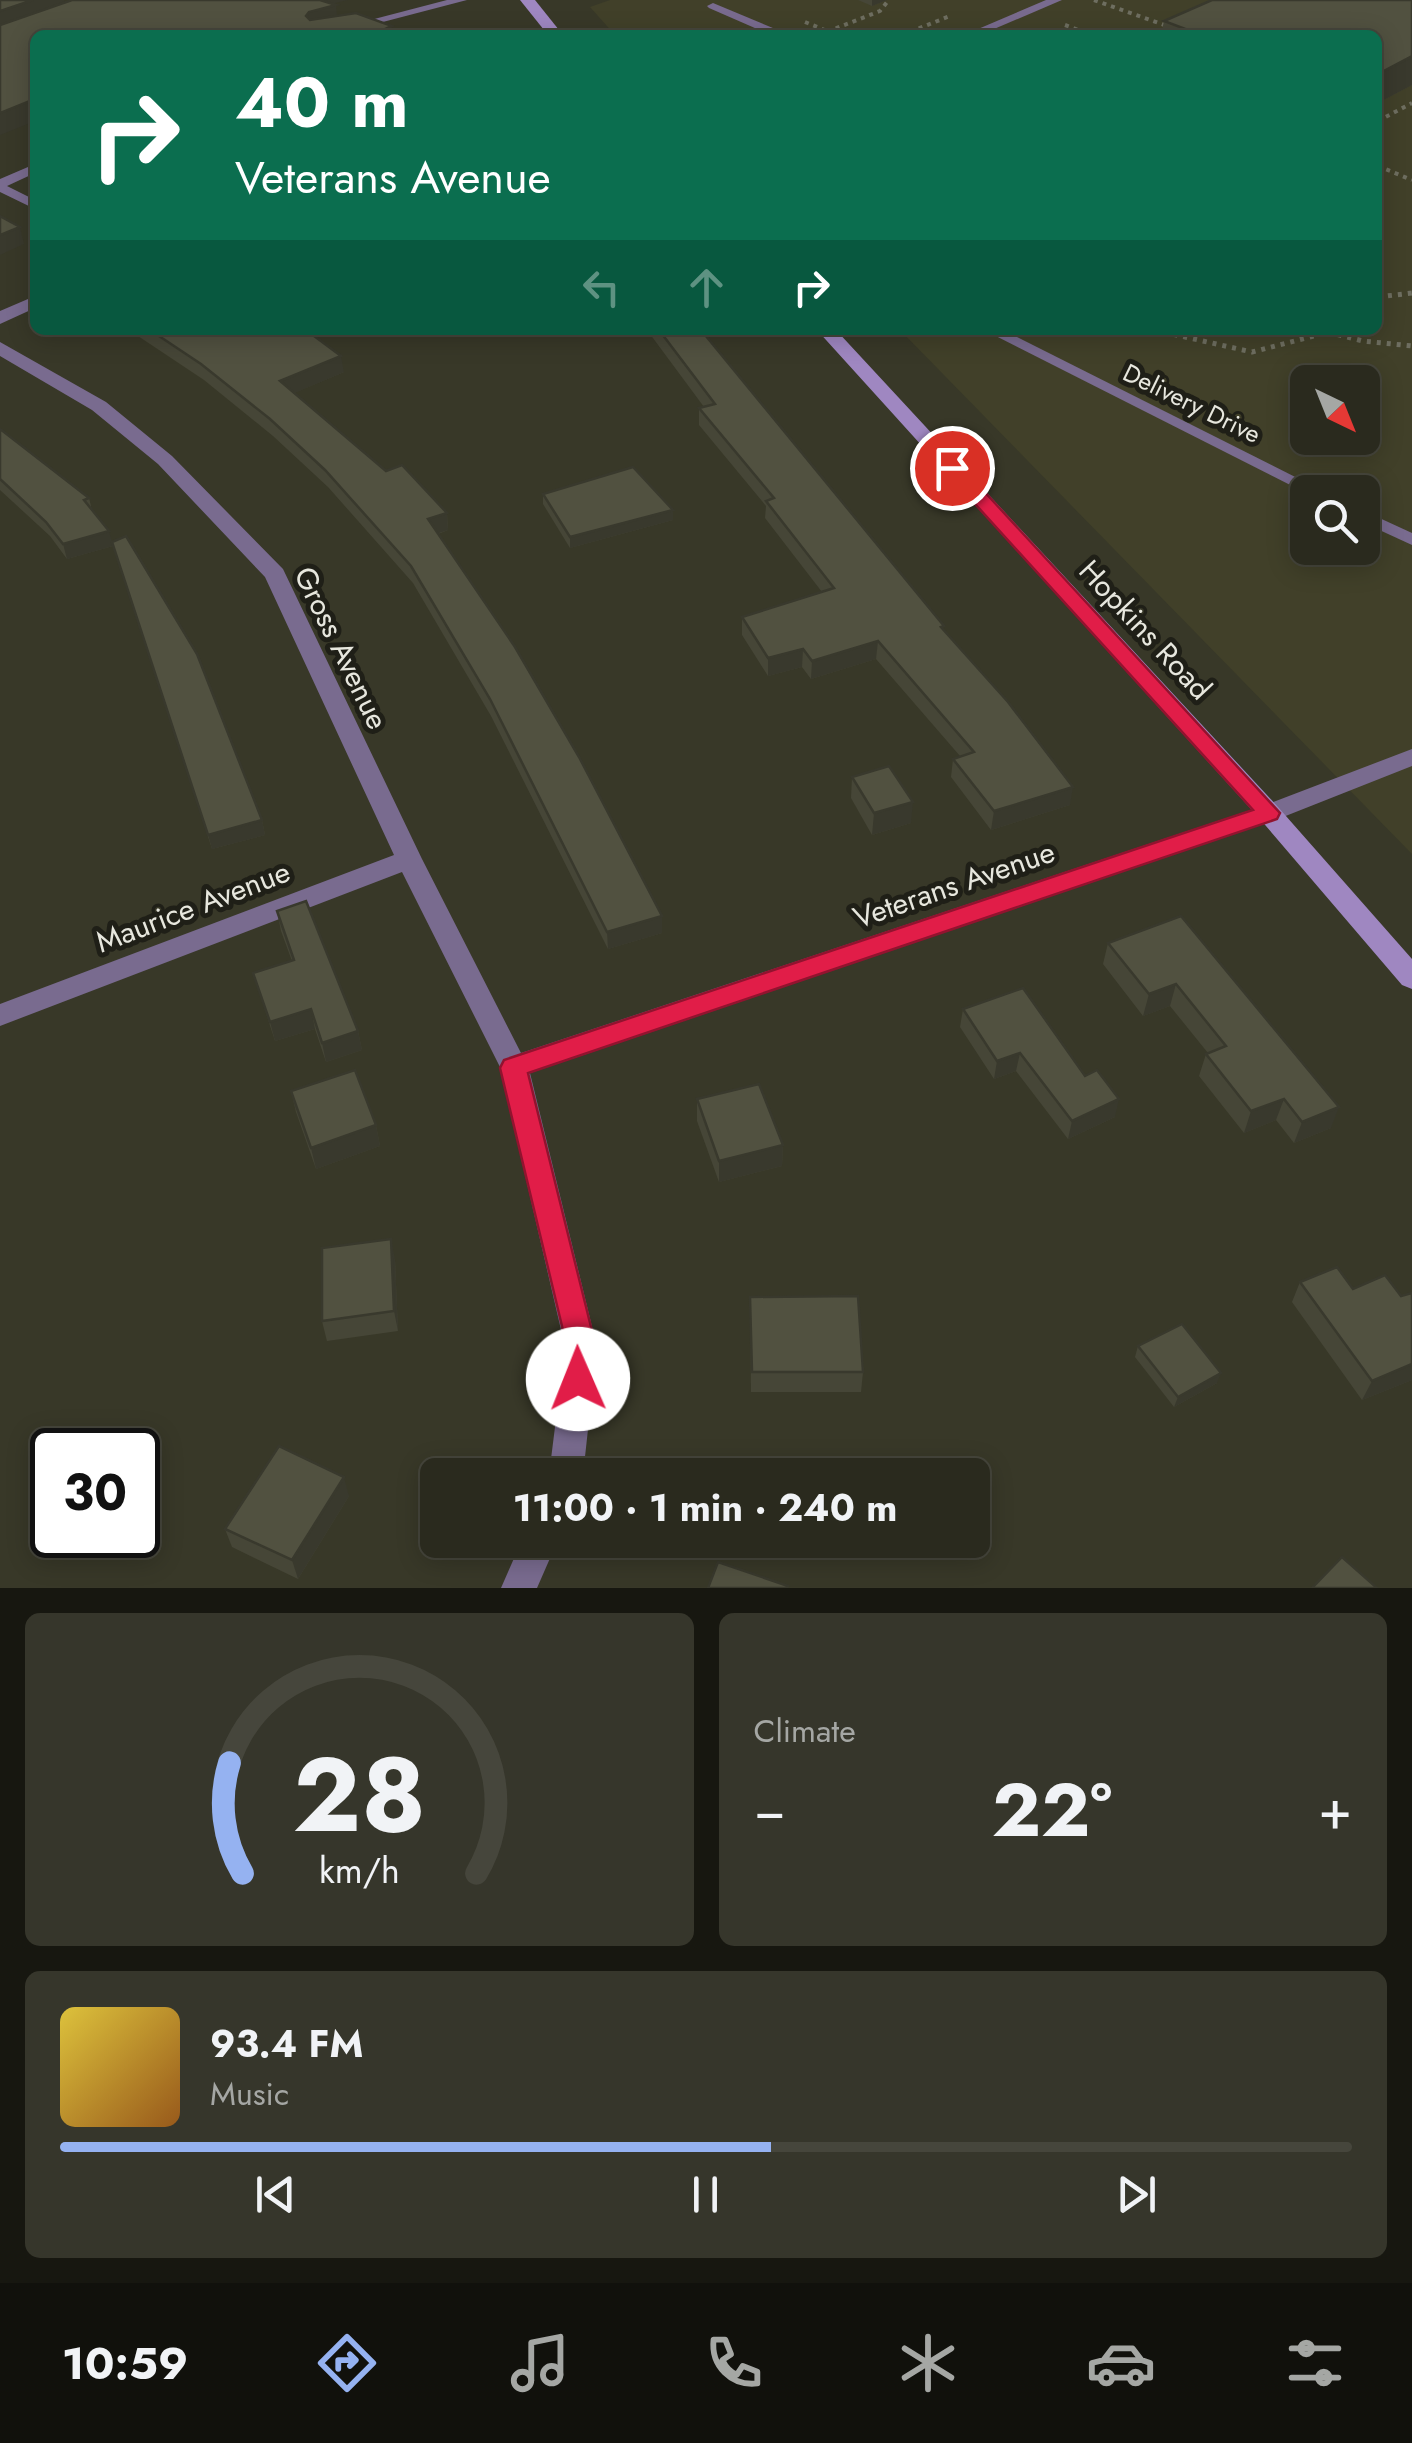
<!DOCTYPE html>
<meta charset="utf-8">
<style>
:root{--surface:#2a2a1e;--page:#36362b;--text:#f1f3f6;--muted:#a5a7a4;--line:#46463c;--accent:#95b2f1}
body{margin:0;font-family:Jost,sans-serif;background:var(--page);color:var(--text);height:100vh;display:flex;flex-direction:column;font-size:38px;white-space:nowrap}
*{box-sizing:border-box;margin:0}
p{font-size:32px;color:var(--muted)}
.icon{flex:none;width:55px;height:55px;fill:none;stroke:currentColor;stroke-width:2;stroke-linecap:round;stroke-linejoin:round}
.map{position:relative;height:1588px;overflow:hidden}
.sheet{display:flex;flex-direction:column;gap:25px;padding:25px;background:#171710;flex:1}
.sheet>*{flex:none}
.top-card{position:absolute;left:30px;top:30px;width:1352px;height:305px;border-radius:15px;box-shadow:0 5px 25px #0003,0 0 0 2px var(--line);background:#0b6e4f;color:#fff;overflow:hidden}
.needle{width:65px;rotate:137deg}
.fabs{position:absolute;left:1290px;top:365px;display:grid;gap:20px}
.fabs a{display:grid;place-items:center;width:90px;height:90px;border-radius:15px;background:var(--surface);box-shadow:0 5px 25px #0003,0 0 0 2px var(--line);font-size:50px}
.speed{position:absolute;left:30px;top:1428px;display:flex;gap:20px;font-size:50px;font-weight:700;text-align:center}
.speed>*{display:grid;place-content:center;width:130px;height:130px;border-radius:50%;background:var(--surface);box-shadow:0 5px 25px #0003,0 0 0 2px var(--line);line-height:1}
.speed .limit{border:5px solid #111;border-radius:15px;background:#fff;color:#111}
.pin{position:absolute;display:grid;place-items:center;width:85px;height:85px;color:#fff;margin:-42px;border:5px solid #fff;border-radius:50%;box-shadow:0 2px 10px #0007}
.me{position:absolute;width:110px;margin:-55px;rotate:359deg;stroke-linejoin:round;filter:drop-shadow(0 0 8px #0008)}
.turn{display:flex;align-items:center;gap:35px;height:210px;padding:0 40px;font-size:45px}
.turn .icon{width:130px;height:130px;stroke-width:2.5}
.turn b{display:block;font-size:70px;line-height:85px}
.lanes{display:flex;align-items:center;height:95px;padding:0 40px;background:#0003;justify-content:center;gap:50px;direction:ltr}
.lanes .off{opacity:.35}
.big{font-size:75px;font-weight:700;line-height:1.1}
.sheet .widget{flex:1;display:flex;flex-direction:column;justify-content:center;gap:15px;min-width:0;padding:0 35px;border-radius:15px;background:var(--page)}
.sheet .dial{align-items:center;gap:0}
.dial svg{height:260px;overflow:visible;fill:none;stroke:var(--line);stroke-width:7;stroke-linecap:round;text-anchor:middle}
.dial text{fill:var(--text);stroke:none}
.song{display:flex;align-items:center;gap:30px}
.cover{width:120px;height:120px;border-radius:15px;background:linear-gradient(135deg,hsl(50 70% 55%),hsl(30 70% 35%))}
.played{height:10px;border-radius:5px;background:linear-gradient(90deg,var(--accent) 55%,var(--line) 55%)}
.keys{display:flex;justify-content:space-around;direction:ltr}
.heat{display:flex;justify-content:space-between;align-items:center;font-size:55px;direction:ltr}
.sheet .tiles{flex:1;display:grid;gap:25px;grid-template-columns:1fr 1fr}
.widget:last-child{grid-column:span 2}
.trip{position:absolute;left:420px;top:1458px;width:570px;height:100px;border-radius:15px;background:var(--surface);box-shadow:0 5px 25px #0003,0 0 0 2px var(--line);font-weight:700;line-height:100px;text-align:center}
.tab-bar{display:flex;height:160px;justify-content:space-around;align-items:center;background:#11110c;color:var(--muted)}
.tab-bar .icon{width:70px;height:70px}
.tab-bar .selected{color:var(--accent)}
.tab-bar b{font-size:45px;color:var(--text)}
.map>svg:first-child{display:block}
.built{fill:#414029;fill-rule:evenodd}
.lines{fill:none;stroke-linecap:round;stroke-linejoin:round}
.path-far1{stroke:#6e6e60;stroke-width:4;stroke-dasharray:4 5;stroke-linecap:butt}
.path{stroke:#6e6e60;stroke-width:5;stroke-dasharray:4 6;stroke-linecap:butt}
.service{fill:#796b8f;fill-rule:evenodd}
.minor{fill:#796b8f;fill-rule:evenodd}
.tertiary{fill:#796b8f;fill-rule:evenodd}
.secondary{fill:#9f87c1;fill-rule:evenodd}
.wall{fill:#464637}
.shaded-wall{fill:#39392d}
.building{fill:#515140;stroke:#39392d;stroke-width:2.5}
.route{fill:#e11d48;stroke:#92132f;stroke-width:2.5}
.labels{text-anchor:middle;stroke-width:10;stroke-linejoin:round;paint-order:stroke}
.far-street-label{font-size:25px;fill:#e7e7de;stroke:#1f1f17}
.street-label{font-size:30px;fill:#e7e7de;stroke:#1f1f17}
</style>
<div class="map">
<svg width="1412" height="1588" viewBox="0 0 1412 1588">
<rect width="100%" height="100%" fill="#383828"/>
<path class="built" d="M610,0H1412V854L900,330H1378V35H615L590,7ZM1308,382H1362V438H1308ZM1308,492H1362V548H1308Z"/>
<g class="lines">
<g class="path-far1">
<polyline points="1094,0 1167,26"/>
<polyline points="805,22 837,35"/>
<polyline points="1065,25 1092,35"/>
<polyline points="819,35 880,11 888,1"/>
<polyline points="902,35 950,16"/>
<polyline points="1378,121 1412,103"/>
<polyline points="1378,166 1412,180"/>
</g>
<g class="path">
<polyline points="1378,297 1412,293"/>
<polyline points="1154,330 1252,352 1329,332"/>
<polyline points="1328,332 1363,341 1412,346"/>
</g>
<g class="service">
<polygon points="447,0 467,0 333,35 313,35"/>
<polygon points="1046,0 1062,0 980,35 964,35"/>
<polygon points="713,3 785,33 787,35 771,35 709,8 707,6"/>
<polygon points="35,164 35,173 7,186 35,200 35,209 0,192 0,179"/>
<polygon points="984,330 1003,330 1325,492 1308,494"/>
<polygon points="1362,510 1412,533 1412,545 1362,522"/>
</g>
<g class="minor">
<polygon points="0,342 106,402 172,456 283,569 422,859 521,1053 1260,807 1412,749 1412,766 1278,819 530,1073 597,1347 583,1475 549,1475 565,1347 500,1067 402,872 0,1026 0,1004 394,855 265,577 158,464 92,410 0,356"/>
<polygon points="522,1540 558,1540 537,1588 501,1588"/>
</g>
<polygon class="tertiary" points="35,296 35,308 0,324 0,311"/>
<g class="secondary">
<polygon points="520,0 535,0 563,35 548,35"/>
<polygon points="817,330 836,330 1278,807 1412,959 1412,989 1402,985 1260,819"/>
</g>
</g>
<g class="wall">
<polygon points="858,0 887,0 872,6"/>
<polygon points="1212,0 1412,0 1412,85 1378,103 1378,35 1161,35 1164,21"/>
<polygon points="129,330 306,330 344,372 294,393 386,471 447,513 448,530 438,534 662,916 662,933 608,949 491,716 413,583 328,487 273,436 204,380"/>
<polygon points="647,330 701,330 943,630 1070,805 991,830 951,777 953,759 960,756 876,659 811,679 802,667 768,676 742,635 742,617 822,592 765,518 766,506 699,425 699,408 704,407"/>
<polygon points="0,429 89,498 92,510 112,542 262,820 265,835 212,849 113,546 67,559 50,536 0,490"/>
<polygon points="543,494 673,520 570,548 543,504"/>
<polygon points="852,777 911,823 872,835 851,798"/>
<polygon points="277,911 358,1031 362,1050 326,1062 315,1029 275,1041 253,973 292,961 281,931"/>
<polygon points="1181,916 1331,1128 1294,1143 1276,1120 1244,1133 1199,1076 1206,1054 1208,1053 1170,1006 1143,1016 1103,964 1108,943"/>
<polygon points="963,1009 1115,1117 1068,1139 1016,1071 994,1079 960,1027"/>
<polygon points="291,1091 376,1125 380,1146 316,1169 296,1112"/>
<polygon points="697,1099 783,1145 782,1166 719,1182 697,1121"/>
<polygon points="395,1259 398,1331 327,1341 322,1321"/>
<polygon points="1300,1282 1401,1296 1412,1293 1412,1380 1362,1400 1292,1302"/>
<polygon points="750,1297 863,1372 861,1392 751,1392"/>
<polygon points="1138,1346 1217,1383 1174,1407 1135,1357"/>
<polygon points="349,1496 298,1579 232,1547 225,1529"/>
</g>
<g class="shaded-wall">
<polygon points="33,0 64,0 66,9 0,32 0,11"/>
<polygon points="300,0 348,0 301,11"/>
<polygon points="872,0 887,0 872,6"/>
<polygon points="336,5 338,25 312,31 306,16 309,12"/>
<polygon points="392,26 393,35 374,35 374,34"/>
<polygon points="1412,56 1412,85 1378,103 1378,74"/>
<polygon points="35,99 35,121 0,135 0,113"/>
<polygon points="20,227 24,244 0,255 0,235"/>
<polygon points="341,356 344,372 283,398 280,381"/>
<polygon points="673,510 673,520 570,548 570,537"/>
<polygon points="447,513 448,530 430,536 428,519"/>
<polygon points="109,531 113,546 67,559 63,544"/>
<polygon points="878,641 876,659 811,679 812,661"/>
<polygon points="803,649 802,667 768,676 768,658"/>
<polygon points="1073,787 1070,805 991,830 994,811"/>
<polygon points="913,802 911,823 872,835 874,813"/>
<polygon points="262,820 265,835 212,849 208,835"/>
<polygon points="662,916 662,933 608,949 607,932"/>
<polygon points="1176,984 1170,1006 1143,1016 1149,994"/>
<polygon points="311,1009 315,1029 275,1041 270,1022"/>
<polygon points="358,1031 362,1050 326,1062 322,1043"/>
<polygon points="1020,1053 1016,1071 994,1079 997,1061"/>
<polygon points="1119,1099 1115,1117 1068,1139 1072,1121"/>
<polygon points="1284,1099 1276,1120 1244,1133 1251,1111"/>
<polygon points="1339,1107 1331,1128 1294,1143 1302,1122"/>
<polygon points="376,1125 380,1146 316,1169 311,1148"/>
<polygon points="783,1145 782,1166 719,1182 719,1161"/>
<polygon points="391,1239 395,1259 398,1331 394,1311"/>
<polygon points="1412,1364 1412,1380 1362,1400 1372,1381"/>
<polygon points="1221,1373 1217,1383 1174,1407 1178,1397"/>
<polygon points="344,1477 349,1496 298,1579 292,1560"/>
</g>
<g class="building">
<polygon points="0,0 33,0 0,11"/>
<polygon points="72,0 320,0 336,5 309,12 306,16 310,20 356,13 392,26 374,34 378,35 35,35 35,99 0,113 0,25"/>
<polygon points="1212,0 1412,0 1412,56 1378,74 1378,35 1201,35 1164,21"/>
<polygon points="0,216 20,227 0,235"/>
<polygon points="150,330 306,330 341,356 280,381 386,471 402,465 447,513 428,519 515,647 579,757 662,916 607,932 490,699 411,566 325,470 270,419 201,364"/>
<polygon points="659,330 701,330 944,626 941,627 1008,702 1073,787 994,811 953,759 974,752 878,641 812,661 803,649 768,658 742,617 834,588 766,501 774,498 699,408 715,404"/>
<polygon points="0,429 89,498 84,500 109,531 63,544 46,522 0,479"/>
<polygon points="633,467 673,510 570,537 543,494"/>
<polygon points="126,536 197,654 262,820 208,835 112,542"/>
<polygon points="889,766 913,802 874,813 852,777"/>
<polygon points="306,901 358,1031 322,1043 311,1009 270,1022 253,973 294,960 277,911"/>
<polygon points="1181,916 1339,1107 1302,1122 1284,1099 1251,1111 1206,1054 1226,1046 1176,984 1149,994 1108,943"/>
<polygon points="1023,988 1085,1076 1097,1070 1119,1099 1072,1121 1020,1053 997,1061 963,1009"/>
<polygon points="355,1070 376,1125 311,1148 291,1091"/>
<polygon points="759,1084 783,1145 719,1161 697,1099"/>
<polygon points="391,1239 394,1311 322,1321 322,1248"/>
<polygon points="1337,1267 1353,1289 1385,1275 1401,1296 1412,1293 1412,1364 1372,1381 1300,1282"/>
<polygon points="858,1296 863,1372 752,1372 750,1297"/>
<polygon points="1182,1324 1221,1373 1178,1397 1138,1346"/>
<polygon points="279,1446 344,1477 292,1560 225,1529"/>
<polygon points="1342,1557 1377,1588 1312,1588"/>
<polygon points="718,1562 788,1586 787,1588 708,1588"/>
</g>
<polygon class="route" points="952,462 959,464 1280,813 1277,819 528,1073 596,1347 588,1389 578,1393 567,1389 563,1379 567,1347 500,1068 504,1060 1253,810 946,472 946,464"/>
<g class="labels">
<g class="far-street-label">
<text transform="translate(1192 403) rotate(26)" y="9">Delivery Drive</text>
</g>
<g class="street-label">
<text transform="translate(1145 630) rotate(47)" y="10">Hopkins Road</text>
<text transform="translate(341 648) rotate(64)" y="10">Gross Avenue</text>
<text transform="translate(954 885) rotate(-19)" y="10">Veterans Avenue</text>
<text transform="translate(193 907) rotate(-21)" y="10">Maurice Avenue</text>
</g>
</g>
</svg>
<div class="fabs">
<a><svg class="needle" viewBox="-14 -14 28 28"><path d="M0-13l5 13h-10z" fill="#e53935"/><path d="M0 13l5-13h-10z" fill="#a5a7a4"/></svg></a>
<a><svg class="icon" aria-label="search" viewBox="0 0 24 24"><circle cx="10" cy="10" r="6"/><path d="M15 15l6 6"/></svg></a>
</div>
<div class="speed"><div class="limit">30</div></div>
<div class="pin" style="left:952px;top:468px;background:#d93025"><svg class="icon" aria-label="arrive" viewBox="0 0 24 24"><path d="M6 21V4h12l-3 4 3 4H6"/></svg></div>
<svg class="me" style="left:578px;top:1379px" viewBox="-20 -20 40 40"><circle r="19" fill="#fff"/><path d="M0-13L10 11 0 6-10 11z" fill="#e11d48"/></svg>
<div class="trip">11:00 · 1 min · 240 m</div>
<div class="top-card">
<div class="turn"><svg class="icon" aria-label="right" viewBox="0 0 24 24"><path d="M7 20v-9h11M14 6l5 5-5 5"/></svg><div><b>40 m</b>Veterans Avenue</div></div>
<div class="lanes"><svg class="icon off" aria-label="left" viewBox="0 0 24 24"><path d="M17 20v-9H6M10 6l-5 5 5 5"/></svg><svg class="icon off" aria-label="ahead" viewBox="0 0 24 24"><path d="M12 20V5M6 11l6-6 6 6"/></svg><svg class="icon" aria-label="right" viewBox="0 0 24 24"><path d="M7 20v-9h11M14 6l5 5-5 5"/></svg></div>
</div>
</div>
<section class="sheet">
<div class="tiles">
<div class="widget dial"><svg viewBox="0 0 100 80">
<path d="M14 69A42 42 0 1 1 86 69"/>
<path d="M14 69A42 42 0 0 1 10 35" stroke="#95b2f1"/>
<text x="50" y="56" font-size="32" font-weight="700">28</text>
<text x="50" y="72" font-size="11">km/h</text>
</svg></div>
<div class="widget"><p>Climate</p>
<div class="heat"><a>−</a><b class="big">22°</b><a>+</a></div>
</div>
<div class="widget">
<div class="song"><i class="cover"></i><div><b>93.4 FM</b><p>Music</p></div></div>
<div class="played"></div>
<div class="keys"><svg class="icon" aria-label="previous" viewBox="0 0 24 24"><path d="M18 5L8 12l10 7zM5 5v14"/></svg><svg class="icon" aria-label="pause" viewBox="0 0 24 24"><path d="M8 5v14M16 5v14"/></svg><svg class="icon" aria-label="next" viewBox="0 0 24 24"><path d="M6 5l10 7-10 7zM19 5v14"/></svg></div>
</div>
</div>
</section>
<nav class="tab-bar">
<b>10:59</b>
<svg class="icon selected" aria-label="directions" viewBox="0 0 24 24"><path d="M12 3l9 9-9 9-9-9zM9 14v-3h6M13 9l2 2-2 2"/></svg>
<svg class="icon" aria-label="music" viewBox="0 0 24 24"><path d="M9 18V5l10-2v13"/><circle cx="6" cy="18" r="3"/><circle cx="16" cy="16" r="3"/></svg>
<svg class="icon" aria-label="phone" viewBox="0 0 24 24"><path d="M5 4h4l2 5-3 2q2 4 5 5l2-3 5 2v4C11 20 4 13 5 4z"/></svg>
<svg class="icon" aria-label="climate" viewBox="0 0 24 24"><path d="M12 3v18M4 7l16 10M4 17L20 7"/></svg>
<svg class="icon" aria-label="car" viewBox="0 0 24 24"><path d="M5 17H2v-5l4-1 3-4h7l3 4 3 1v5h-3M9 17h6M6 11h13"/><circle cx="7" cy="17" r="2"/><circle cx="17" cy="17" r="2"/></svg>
<svg class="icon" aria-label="filters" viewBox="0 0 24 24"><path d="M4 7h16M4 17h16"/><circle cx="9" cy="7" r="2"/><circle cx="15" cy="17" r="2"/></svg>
</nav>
